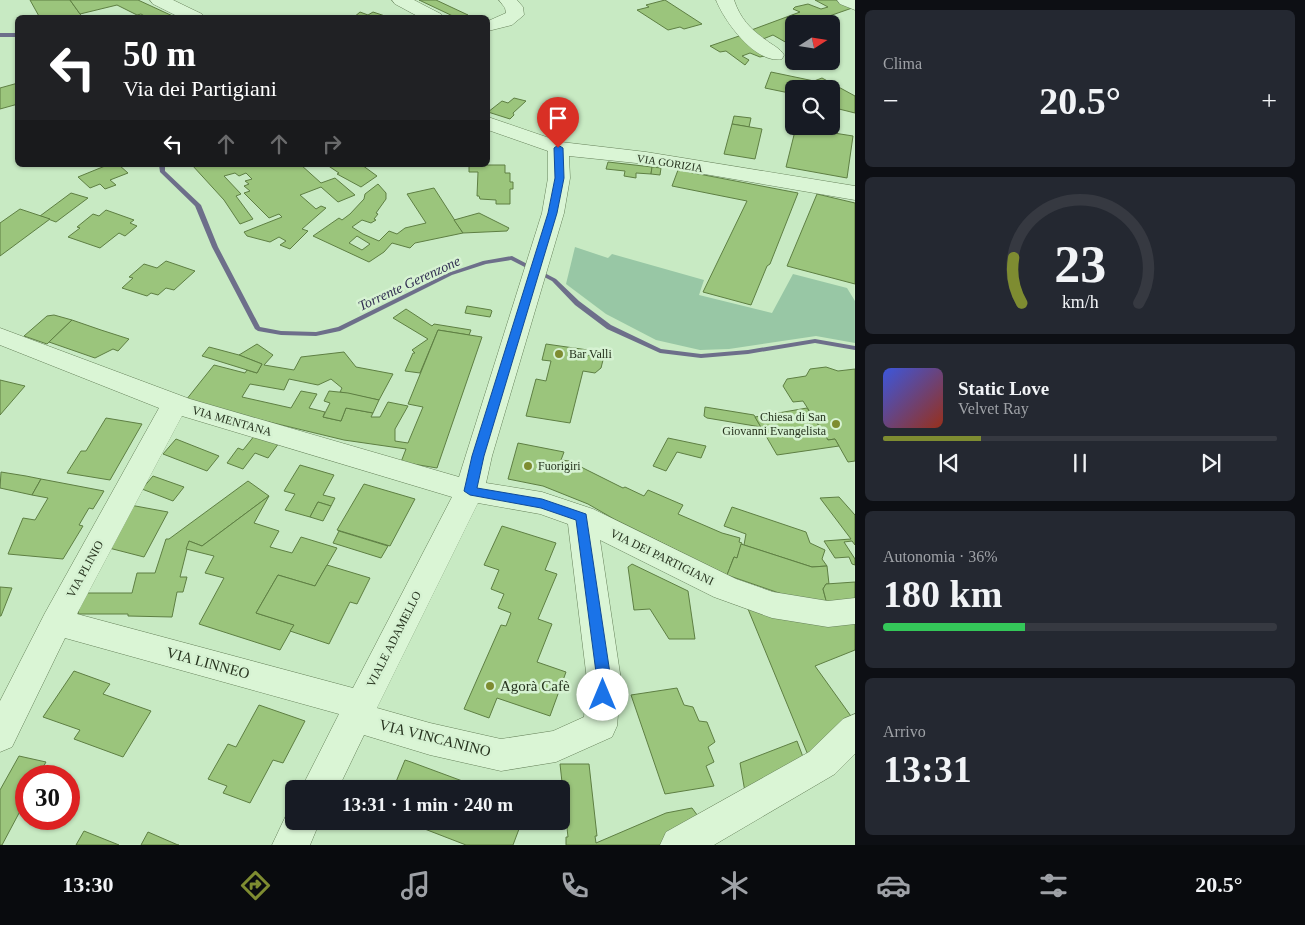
<!DOCTYPE html>
<html lang="it">
<meta charset="utf-8">
<style>
:root{--surface:#171b24;--page:#242831;--text:#f1f3f6;--muted:#9ea1a6;--line:#363941;--accent:#7e8c31}
body{margin:0;font-family:"Times New Roman",serif;background:var(--page);color:var(--text);height:100vh;display:flex;flex-direction:column;font-size:19px;white-space:nowrap}
*{box-sizing:border-box;margin:0}
p{font-size:16px;color:var(--muted)}
.icon{flex:none;width:28px;height:28px;fill:none;stroke:currentColor;stroke-width:2;stroke-linecap:round;stroke-linejoin:round}
.map{position:relative;flex:1;overflow:hidden}
.panel{display:flex;flex-direction:column;gap:10px;padding:10px;background:#0d0f14;width:450px}
.panel>*{flex:none}
.top-card{position:absolute;left:15px;top:15px;width:475px;height:152px;border-radius:8px;box-shadow:0 1px 4px #0004;background:#202124;color:#fff;overflow:hidden}
.needle{width:32px;rotate:78deg}
.controls{position:absolute;left:785px;top:15px;display:grid;gap:10px}
.controls a{display:grid;place-items:center;width:55px;height:55px;border-radius:8px;background:var(--surface);box-shadow:0 1px 4px #0004;font-size:25px}
.speed{position:absolute;left:15px;top:765px;display:flex;gap:10px;font-size:25px;font-weight:700;text-align:center}
.speed>*{display:grid;place-content:center;width:65px;height:65px;border-radius:50%;background:var(--surface);box-shadow:0 1px 4px #0004;line-height:1}
.speed .limit{border:8px solid #d22;background:#fff;color:#111}
.pin{position:absolute;display:grid;place-items:center;width:42px;height:42px;color:#fff;margin:-51px -21px;border-radius:50% 50% 50% 0;rotate:-45deg;box-shadow:0 0 5px #0007}
.pin .icon{rotate:45deg}
.me{position:absolute;width:55px;margin:-28px;rotate:0deg;stroke-linejoin:round;filter:drop-shadow(0 0 4px #0008)}
.turn{display:flex;align-items:center;gap:18px;height:105px;padding:0 25px;font-size:22px}
.turn .icon{width:65px;height:65px;stroke-width:2.5}
.turn b{display:block;font-size:35px;line-height:42px}
.lanes{display:flex;align-items:center;height:48px;padding:0 25px;background:#0003;justify-content:center;gap:25px;direction:ltr}
.lanes .off{opacity:.35}
.big{font-size:38px;font-weight:600;line-height:1.1}
.panel .widget{flex:1;display:flex;flex-direction:column;justify-content:center;gap:8px;min-width:0;padding:0 18px;border-radius:8px;background:var(--page)}
.panel .dial{align-items:center;gap:0}
.dial svg{height:130px;overflow:visible;fill:none;stroke:var(--line);stroke-width:7;stroke-linecap:round;text-anchor:middle}
.dial text{fill:var(--text);stroke:none}
.song{display:flex;align-items:center;gap:15px}
.cover{width:60px;height:60px;border-radius:8px;background:linear-gradient(135deg,hsl(230 70% 55%),hsl(10 70% 35%))}
.played{height:5px;border-radius:2px;background:linear-gradient(90deg,var(--accent) 25%,var(--line) 25%)}
.keys{display:flex;justify-content:space-around;direction:ltr}
.heat{display:flex;justify-content:space-between;align-items:center;font-size:28px;direction:ltr}
.charge{height:8px;border-radius:4px;background:linear-gradient(90deg,#34c759 36%,var(--line) 0)}
.trip{position:absolute;left:285px;top:780px;width:285px;height:50px;border-radius:8px;background:var(--surface);box-shadow:0 1px 4px #0004;font-weight:600;line-height:50px;text-align:center}
.dock{display:flex;height:80px;justify-content:space-around;align-items:center;background:#090b0e;color:var(--muted)}
.dock .icon{width:35px;height:35px}
.dock .selected{color:var(--accent)}
.dock b{font-size:22px;color:var(--text)}
main{display:flex;flex:1;min-height:0}
.map>svg:first-child{display:block}
.green{fill:#98c7a5}
.lines{fill:none;stroke-linecap:round;stroke-linejoin:round}
.stream{fill:#6d6f8a;fill-rule:evenodd}
.building{fill:#9bc57c;stroke:#5e7f43;fill-rule:evenodd}
.minor-casing{stroke:#67825b;stroke-width:1}
.minor{fill:#daf5d5;fill-rule:evenodd}
.route{fill:#1a73e8;stroke:#114b97}
.poi-dot{fill:#7e8c31;stroke:#d6f2d2;stroke-width:2}
.labels{text-anchor:middle;stroke-width:5;stroke-linejoin:round;paint-order:stroke}
.far-street-label{font-size:11px;fill:#26331e;stroke:#d6f2d2}
.poi-label{font-size:12px;fill:#26331e;stroke:#d6f2d2;text-anchor:start}
.street-label{font-size:12px;fill:#26331e;stroke:#d6f2d2}
.water-label{font-size:14px;font-style:italic;fill:#322f52;stroke:#d6f2d2}
.near-street-label{font-size:15px;fill:#26331e;stroke:#d6f2d2}
.near-poi-label{font-size:15px;fill:#26331e;stroke:#d6f2d2;text-anchor:start}
</style>
<main>
<div class="map">
<svg width="855" height="845" viewBox="0 0 855 845">
<rect width="100%" height="100%" fill="#c8eac3"/>
<polygon class="green" points="575,247 608,258 612,254 704,280 699,295 772,313 793,274 847,288 855,301 855,343 816,336 729,349 700,350 656,340 606,314 566,284"/>
<g class="lines">
<g class="stream">
<rect x="0" y="33" width="18" height="4"/>
<polygon points="159,165 165,165 165,171 201,205 218,247 260,327 281,331 316,332 338,327 448,273 483,261 512,256 556,279 579,301 611,325 661,349 701,354 748,350 815,339 855,346 855,350 815,343 748,354 701,358 660,353 607,329 575,305 552,281 511,260 486,264 452,275 340,331 316,336 281,335 258,331 255,329 212,247 195,206 160,172"/>
</g>
</g>
<g class="building">
<polygon points="30,0 70,0 83,18 40,18"/>
<polygon points="70,0 138,0 177,18 148,18 141,14 137,15 117,5 80,14"/>
<polygon points="419,0 436,0 468,15 457,18"/>
<polygon points="665,0 702,24 684,29 680,27 668,30 637,10 649,7 646,5"/>
<polygon points="815,0 844,0 855,7 815,21 808,21 814,24 794,24 794,40 787,43 773,35 758,41 746,32 800,12 793,9 795,7 808,4 821,9 828,7"/>
<polygon points="360,12 368,15 373,12 391,18 353,18"/>
<polygon points="742,35 764,56 760,57 750,53 742,56 749,60 745,65 726,51 720,52 710,46"/>
<polygon points="771,72 814,81 822,78 855,96 855,113 831,107 831,89 794,89 794,94 765,88"/>
<polygon points="18,83 18,104 0,109 0,88"/>
<polygon points="514,98 526,101 513,113 514,115 510,119 488,112 502,101 508,103"/>
<polygon points="734,116 751,118 749,127 732,124"/>
<polygon points="732,124 762,129 755,159 724,154"/>
<polygon points="796,127 853,136 847,178 786,167"/>
<polygon points="608,162 652,167 651,174 636,173 636,178 624,176 625,171 606,169"/>
<polygon points="109,165 119,165 128,173 110,180 116,185 105,189 100,184 90,188 78,177 105,166 111,166"/>
<polygon points="192,165 301,165 321,183 335,178 355,195 338,202 321,187 300,195 316,209 321,206 326,208 302,229 308,231 290,249 280,245 286,241 279,237 270,242 247,236 244,232 282,217 279,214 269,218 244,193 250,191 244,186 249,184 245,181 252,179 246,173 239,176 235,173 224,176 241,194 236,196 253,219 240,224 224,200"/>
<polygon points="327,165 362,165 377,176 361,187 337,174 339,173"/>
<polygon points="469,165 505,165 505,173 510,173 510,182 513,182 513,189 510,189 510,204 496,204 496,200 480,199 479,196 477,196 478,172 469,172"/>
<polygon points="652,167 661,168 660,175 651,174"/>
<polygon points="678,170 798,193 770,264 767,266 751,305 703,292 747,201 672,186"/>
<path d="M378,184L386,193V199L376,213L378,214L374,219L376,220L371,223L362,220L352,227L363,234L379,241L389,231L397,234L405,228L426,223L407,194L434,188L463,233L415,243L410,248L392,243L384,252L369,262L313,236L339,218L342,220L350,214L364,199L365,194ZM357,236L370,244L362,250L349,243Z"/>
<polygon points="71,193 88,198 56,222 40,216"/>
<polygon points="817,194 855,203 855,284 787,266"/>
<polygon points="20,209 50,219 0,256 0,223"/>
<polygon points="106,210 134,220 130,223 137,226 125,236 119,233 100,248 68,237 80,228 77,227 93,214 99,216"/>
<polygon points="479,213 509,228 507,231 463,233 454,220"/>
<polygon points="166,261 195,271 174,290 166,288 158,295 151,293 147,296 122,288 133,278 129,277 144,264 157,268"/>
<polygon points="467,306 491,310 492,311 490,317 465,313"/>
<polygon points="406,309 432,326 434,324 471,330 469,335 438,330 420,373 405,371 413,353 415,353 412,350 428,339 393,318"/>
<polygon points="54,315 72,320 47,344 24,336 47,316"/>
<polygon points="72,320 101,330 129,339 118,351 113,349 95,358 49,342"/>
<polygon points="438,330 482,337 437,468 401,462 406,449 344,440 232,413 186,400 214,365 245,373 247,370 257,373 262,364 239,355 257,344 273,355 264,365 294,370 301,357 344,352 356,367 393,374 379,400 340,392 342,388 331,379 318,385 289,379 284,390 250,384 242,397 291,408 301,391 317,394 309,408 325,412 323,417 341,421 346,408 373,413 371,417 380,417 388,402 408,406 395,429 395,441 408,443 423,407 408,404"/>
<polygon points="546,344 588,350 587,355 599,357 603,360 601,368 595,373 583,371 570,423 526,416 536,379 546,381 551,361 542,360"/>
<polygon points="209,347 239,355 262,364 257,373 202,356"/>
<polygon points="826,367 838,371 855,369 855,461 848,462 835,439 828,440 803,401 793,402 783,386 787,379 806,376 810,369"/>
<polygon points="0,380 25,386 0,415"/>
<polygon points="329,391 348,393 379,400 373,413 346,408 341,421 323,417 330,403 324,401"/>
<polygon points="705,407 754,415 761,427 707,418 704,416"/>
<polygon points="807,408 828,440 835,439 839,446 777,455 755,417"/>
<polygon points="106,418 142,424 110,480 67,473 81,451 86,451"/>
<polygon points="255,435 279,443 268,458 255,453 243,469 227,463 238,448 243,450"/>
<polygon points="668,438 706,446 701,458 677,452 666,471 653,466"/>
<polygon points="176,439 219,456 207,471 163,454"/>
<polygon points="518,443 564,452 561,460 569,461 623,488 625,487 644,496 648,490 683,505 678,514 722,533 740,538 739,542 742,543 737,558 734,557 727,575 614,519 588,504 543,486 508,479"/>
<polygon points="300,465 334,475 323,495 335,498 331,506 318,502 310,517 285,510 295,494 284,491"/>
<polygon points="1,472 26,476 41,479 32,495 0,488"/>
<polygon points="153,476 184,487 173,501 142,489"/>
<polygon points="41,479 104,491 93,509 89,508 79,525 83,526 63,559 8,554 23,518 35,520 48,498 32,495"/>
<polygon points="248,481 269,496 202,546 189,541 180,577 187,577 183,592 177,592 172,617 128,616 128,614 78,614 80,604 87,593 132,593 137,573 155,573 166,539 169,539"/>
<polygon points="364,484 415,499 390,546 337,530"/>
<polygon points="269,496 254,523 279,531 270,547 292,553 301,537 337,548 315,586 278,575 256,613 294,625 280,650 199,624 224,578 205,573 214,556 186,549 189,541 202,546"/>
<polygon points="839,497 855,515 855,545 852,541 844,542 855,559 855,565 852,564 849,557 835,558 824,541 851,539 820,498"/>
<polygon points="318,502 331,506 323,521 310,517"/>
<polygon points="130,505 168,512 144,557 109,548"/>
<polygon points="732,507 806,532 810,543 825,550 822,559 827,566 812,567 744,545 746,534 724,526"/>
<polygon points="502,526 556,543 545,570 557,574 538,619 552,624 537,662 566,672 550,716 497,698 489,718 464,709 501,625 506,626 511,613 498,608 504,594 491,589 499,570 484,565"/>
<polygon points="339,531 388,546 381,558 333,543"/>
<polygon points="741,544 812,567 827,566 829,584 826,584 823,589 827,604 808,603 727,575 734,557 737,558"/>
<polygon points="632,564 688,591 695,639 669,639 650,609 634,610 628,567"/>
<polygon points="327,565 370,578 357,604 350,602 329,644 290,631 294,625 256,613 278,575 315,586"/>
<polygon points="855,582 855,600 827,604 823,589 826,584"/>
<polygon points="0,587 12,588 1,616 0,616"/>
<polygon points="748,609 855,622 855,650 815,666 853,719 808,755"/>
<polygon points="74,671 110,684 103,694 151,711 123,757 74,739 80,730 43,717"/>
<polygon points="677,688 684,705 693,707 699,721 707,722 715,742 708,747 714,762 706,766 714,786 665,794 631,695"/>
<polygon points="259,705 305,721 283,763 273,760 250,803 223,793 227,786 208,779 228,744 236,747"/>
<polygon points="797,741 803,757 745,792 740,763"/>
<polygon points="19,756 46,762 38,776 26,776 26,800 2,845 0,845 0,790"/>
<polygon points="405,760 411,762 484,789 393,789"/>
<polygon points="560,764 589,764 597,836 595,836 596,843 666,813 692,808 703,823 667,845 566,845 566,837 568,837"/>
<polygon points="404,821 522,821 513,845 466,845"/>
<polygon points="84,831 119,845 76,845"/>
<polygon points="148,832 178,845 179,845 141,845"/>
</g>
<g class="lines">
<g class="minor-casing">
<g id="minor">
<polygon points="150,0 173,0 202,14 205,18 181,18 153,4"/>
<polygon points="392,0 414,0 441,14 444,18 421,18 395,4"/>
<polygon points="499,0 517,0 523,7 524,15 512,25 488,31 488,21 506,13 505,8"/>
<path d="M716,0H734C740,18 750,29 766,40C772,45 780,48 784,55L782,59C756,65 724,21 716,0Z"/>
<polygon points="837,0 855,0 855,10 840,4"/>
<path d="M488,117L561,142L646,152L855,186V200L646,164L569,156L570,178L564,213L492,456L486,483L542,492L593,509L736,579L773,592L828,601L855,598V624L828,627L772,618L714,597L600,540L621,680L617,726L612,737L556,762L501,771L430,755L364,735L338,789H301L339,714L65,638L12,747L0,752V701L45,613L159,408L0,345V328L190,399L459,477L542,213L548,178V151L488,130ZM182,416L452,497L353,688L77,614ZM478,503L540,514L568,524L587,680L584,717L553,731L501,739L430,723L377,708Z"/>
<polygon points="855,714 855,754 835,774 714,845 660,845 666,832 809,752 843,719"/>
<polygon points="294,807 294,821 320,821 310,845 272,845 289,809"/>
</g>
</g>
<use href="#minor" class="minor"/>
</g>
<polygon class="route" points="558,145 563,148 564,178 557,213 484,456 477,488 542,499 586,514 611,680 608,700 603,702 598,700 596,695 597,680 576,520 541,508 470,495 464,491 472,456 548,213 555,178 554,148"/>
<g class="poi-dot">
<circle cx="559" cy="354" r="5"/>
<circle cx="836" cy="424" r="5"/>
<circle cx="528" cy="466" r="5"/>
<circle cx="490" cy="686" r="5"/>
</g>
<g class="labels">
<g class="far-street-label">
<text transform="translate(670 163) rotate(9)" y="4">VIA GORIZIA</text>
</g>
<g class="poi-label">
<text x="569" y="358">Bar Valli</text>
<text x="826" y="421" text-anchor="end">Chiesa di San<tspan x="826" dy="14">Giovanni Evangelista</tspan></text>
<text x="538" y="470">Fuorigiri</text>
</g>
<g class="street-label">
<text transform="translate(232 421) rotate(16)" y="4">VIA MENTANA</text>
<text transform="translate(662 557) rotate(26)" y="4">VIA DEI PARTIGIANI</text>
<text transform="translate(85 569) rotate(-61)" y="4">VIA PLINIO</text>
<text transform="translate(394 639) rotate(-63)" y="4">VIALE ADAMELLO</text>
</g>
<g class="water-label">
<text transform="translate(409 283) rotate(-25)" y="5">Torrente Gerenzone</text>
</g>
<g class="near-street-label">
<text transform="translate(208 663) rotate(15)" y="5">VIA LINNEO</text>
<text transform="translate(435 738) rotate(14)" y="5">VIA VINCANINO</text>
</g>
<g class="near-poi-label">
<text x="500" y="691">Agorà Cafè</text>
</g>
</g>
</svg>
<div class="controls">
<a><svg class="needle" viewBox="-14 -14 28 28"><path d="M0-13l5 13h-10z" fill="#e53935"/><path d="M0 13l5-13h-10z" fill="#9ea1a6"/></svg></a>
<a><svg class="icon" aria-label="search" viewBox="0 0 24 24"><circle cx="10" cy="10" r="6"/><path d="M15 15l6 6"/></svg></a>
</div>
<div class="speed"><div class="limit">30</div></div>
<div class="pin" style="left:558px;top:148px;background:#d93025"><svg class="icon" aria-label="arrive" viewBox="0 0 24 24"><path d="M6 21V4h12l-3 4 3 4H6"/></svg></div>
<svg class="me" style="left:603px;top:695px" viewBox="-20 -20 40 40"><circle r="19" fill="#fff"/><path d="M0-13L10 11 0 6-10 11z" fill="#1a73e8"/></svg>
<div class="trip">13:31 · 1 min · 240 m</div>
<div class="top-card">
<div class="turn"><svg class="icon" aria-label="left" viewBox="0 0 24 24"><path d="M17 20v-9H6M10 6l-5 5 5 5"/></svg><div><b>50 m</b>Via dei Partigiani</div></div>
<div class="lanes"><svg class="icon" aria-label="left" viewBox="0 0 24 24"><path d="M17 20v-9H6M10 6l-5 5 5 5"/></svg><svg class="icon off" aria-label="ahead" viewBox="0 0 24 24"><path d="M12 20V5M6 11l6-6 6 6"/></svg><svg class="icon off" aria-label="ahead" viewBox="0 0 24 24"><path d="M12 20V5M6 11l6-6 6 6"/></svg><svg class="icon off" aria-label="right" viewBox="0 0 24 24"><path d="M7 20v-9h11M14 6l5 5-5 5"/></svg></div>
</div>
</div>
<section class="panel">
<div class="widget"><p>Clima</p>
<div class="heat"><a>−</a><b class="big">20.5°</b><a>+</a></div>
</div>
<div class="widget dial"><svg viewBox="0 0 100 80">
<path d="M14 69A42 42 0 1 1 86 69"/>
<path d="M14 69A42 42 0 0 1 9 41" stroke="#7e8c31"/>
<text x="50" y="56" font-size="32" font-weight="700">23</text>
<text x="50" y="72" font-size="11">km/h</text>
</svg></div>
<div class="widget">
<div class="song"><i class="cover"></i><div><b>Static Love</b><p>Velvet Ray</p></div></div>
<div class="played"></div>
<div class="keys"><svg class="icon" aria-label="previous" viewBox="0 0 24 24"><path d="M18 5L8 12l10 7zM5 5v14"/></svg><svg class="icon" aria-label="pause" viewBox="0 0 24 24"><path d="M8 5v14M16 5v14"/></svg><svg class="icon" aria-label="next" viewBox="0 0 24 24"><path d="M6 5l10 7-10 7zM19 5v14"/></svg></div>
</div>
<div class="widget"><p>Autonomia · 36%</p><b class="big">180 km</b><div class="charge"></div></div>
<div class="widget"><p>Arrivo</p><b class="big">13:31</b></div>
</section>
</main>
<nav class="dock">
<b>13:30</b>
<svg class="icon selected" aria-label="directions" viewBox="0 0 24 24"><path d="M12 3l9 9-9 9-9-9zM9 14v-3h6M13 9l2 2-2 2"/></svg>
<svg class="icon" aria-label="music" viewBox="0 0 24 24"><path d="M9 18V5l10-2v13"/><circle cx="6" cy="18" r="3"/><circle cx="16" cy="16" r="3"/></svg>
<svg class="icon" aria-label="phone" viewBox="0 0 24 24"><path d="M5 4h4l2 5-3 2q2 4 5 5l2-3 5 2v4C11 20 4 13 5 4z"/></svg>
<svg class="icon" aria-label="climate" viewBox="0 0 24 24"><path d="M12 3v18M4 7l16 10M4 17L20 7"/></svg>
<svg class="icon" aria-label="car" viewBox="0 0 24 24"><path d="M5 17H2v-5l4-1 3-4h7l3 4 3 1v5h-3M9 17h6M6 11h13"/><circle cx="7" cy="17" r="2"/><circle cx="17" cy="17" r="2"/></svg>
<svg class="icon" aria-label="filters" viewBox="0 0 24 24"><path d="M4 7h16M4 17h16"/><circle cx="9" cy="7" r="2"/><circle cx="15" cy="17" r="2"/></svg>
<b>20.5°</b>
</nav>
